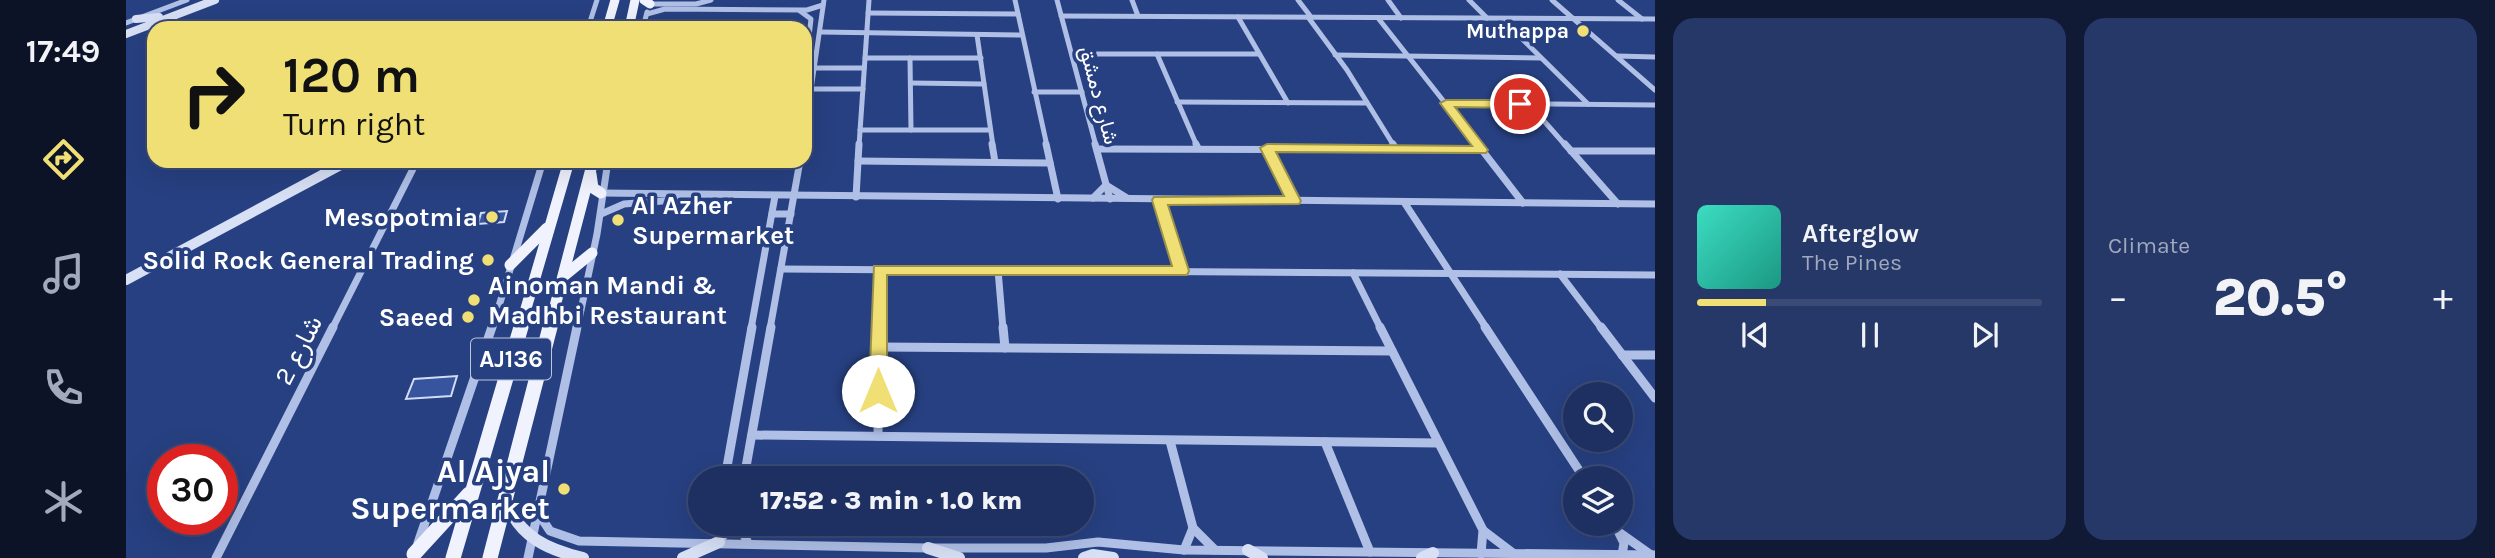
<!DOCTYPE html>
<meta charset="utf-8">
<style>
:root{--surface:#1d3061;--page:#253867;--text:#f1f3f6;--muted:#a0a9bd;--line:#3b4b76;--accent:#efdf74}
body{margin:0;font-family:Karla,Vazirmatn,sans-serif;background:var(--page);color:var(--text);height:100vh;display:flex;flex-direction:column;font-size:26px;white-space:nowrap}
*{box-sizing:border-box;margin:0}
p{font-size:23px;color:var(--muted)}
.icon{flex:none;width:38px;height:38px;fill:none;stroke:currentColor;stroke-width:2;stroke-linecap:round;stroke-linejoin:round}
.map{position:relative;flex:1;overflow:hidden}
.sheet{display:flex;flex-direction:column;gap:18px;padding:18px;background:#101a35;width:840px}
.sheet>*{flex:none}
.top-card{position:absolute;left:21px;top:21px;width:665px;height:147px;border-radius:21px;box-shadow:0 7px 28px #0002,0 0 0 2px var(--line);background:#efdf74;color:#111;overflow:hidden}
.controls{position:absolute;left:1437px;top:382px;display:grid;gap:14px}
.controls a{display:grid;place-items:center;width:70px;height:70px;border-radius:50%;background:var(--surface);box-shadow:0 7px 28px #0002,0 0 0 2px var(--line);font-size:35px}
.speed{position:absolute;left:21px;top:444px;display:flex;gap:14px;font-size:35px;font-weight:700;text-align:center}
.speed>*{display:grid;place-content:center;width:91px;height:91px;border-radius:50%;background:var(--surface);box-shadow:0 7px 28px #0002,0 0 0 2px var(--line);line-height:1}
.speed .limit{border:10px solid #d22;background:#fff;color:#111}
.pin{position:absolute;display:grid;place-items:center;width:60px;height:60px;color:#fff;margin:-30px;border:4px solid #fff;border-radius:50%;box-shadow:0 2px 7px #0007}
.me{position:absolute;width:77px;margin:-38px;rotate:0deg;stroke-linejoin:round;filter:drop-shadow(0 0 5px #0008)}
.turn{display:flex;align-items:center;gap:24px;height:147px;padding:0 21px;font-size:32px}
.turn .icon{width:91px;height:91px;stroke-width:2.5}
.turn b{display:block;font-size:49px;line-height:60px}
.big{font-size:52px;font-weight:800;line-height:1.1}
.sheet .widget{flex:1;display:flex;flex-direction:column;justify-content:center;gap:10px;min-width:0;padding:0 24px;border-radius:21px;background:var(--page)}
.song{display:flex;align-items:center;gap:21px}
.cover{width:84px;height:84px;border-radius:10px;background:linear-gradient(135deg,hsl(170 70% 55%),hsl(170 70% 35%))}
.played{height:7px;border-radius:4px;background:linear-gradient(90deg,var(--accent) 20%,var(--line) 20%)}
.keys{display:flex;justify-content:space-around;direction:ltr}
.heat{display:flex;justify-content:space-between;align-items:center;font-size:38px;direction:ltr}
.sheet .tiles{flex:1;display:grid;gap:18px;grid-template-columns:repeat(2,1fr)}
.trip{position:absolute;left:562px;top:466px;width:406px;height:70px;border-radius:35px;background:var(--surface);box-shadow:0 7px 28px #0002,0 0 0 2px var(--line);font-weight:800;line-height:70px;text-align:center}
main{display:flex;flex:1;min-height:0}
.tab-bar{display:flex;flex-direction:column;width:126px;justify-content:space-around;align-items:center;background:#0c1327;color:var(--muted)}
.tab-bar .icon{width:49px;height:49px}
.tab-bar .selected{color:var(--accent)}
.tab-bar b{font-size:32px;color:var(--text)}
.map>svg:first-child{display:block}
.building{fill:#37559e;stroke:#d2dcf5;stroke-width:2}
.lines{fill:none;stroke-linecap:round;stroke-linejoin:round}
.street-far2{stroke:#afbfe6;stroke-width:5}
.street-far1{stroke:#afbfe6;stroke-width:7}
.street{stroke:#afbfe6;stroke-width:9}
.secondary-far2{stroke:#d8e0f6;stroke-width:8}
.secondary-far1{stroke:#d8e0f6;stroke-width:10}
.secondary{stroke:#d8e0f6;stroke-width:12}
.primary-far2{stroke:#f0f3fd;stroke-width:9}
.primary-far1{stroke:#f0f3fd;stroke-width:11}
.primary{stroke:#f0f3fd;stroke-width:15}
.route{fill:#efdf74;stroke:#9b914b;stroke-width:2}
.poi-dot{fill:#efdf74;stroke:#274081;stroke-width:2.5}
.labels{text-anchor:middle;stroke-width:7;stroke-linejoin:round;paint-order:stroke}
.far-poi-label{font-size:21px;font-weight:bold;fill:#fff;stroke:#274081;text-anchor:end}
.far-street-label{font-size:21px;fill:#fff;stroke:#274081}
.shield{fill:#274081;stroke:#bec6d9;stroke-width:2}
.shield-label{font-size:24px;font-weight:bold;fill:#fff}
.poi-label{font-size:26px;font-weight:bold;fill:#fff;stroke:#274081;text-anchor:end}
.street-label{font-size:26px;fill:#fff;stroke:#274081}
.near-poi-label{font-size:32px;font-weight:bold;fill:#fff;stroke:#274081;text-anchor:end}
</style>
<main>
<nav class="tab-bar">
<b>17:49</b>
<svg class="icon selected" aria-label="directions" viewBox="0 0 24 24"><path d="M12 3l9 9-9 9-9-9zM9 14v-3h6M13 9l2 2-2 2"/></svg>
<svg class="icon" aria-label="music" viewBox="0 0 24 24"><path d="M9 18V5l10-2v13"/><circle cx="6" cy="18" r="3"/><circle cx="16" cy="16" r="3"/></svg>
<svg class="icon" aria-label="phone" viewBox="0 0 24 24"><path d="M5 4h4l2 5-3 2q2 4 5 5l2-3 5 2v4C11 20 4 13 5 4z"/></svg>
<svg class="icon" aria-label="climate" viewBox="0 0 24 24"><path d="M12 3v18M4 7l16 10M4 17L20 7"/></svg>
</nav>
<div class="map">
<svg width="1529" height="558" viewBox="0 0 1529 558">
<rect width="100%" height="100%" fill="#274081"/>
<g class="building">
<polygon points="381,211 378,222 352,224 355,213"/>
<polygon points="331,376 325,396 280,399 288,379"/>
</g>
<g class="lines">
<g class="street-far2">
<polyline points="889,0 921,146"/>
<polyline points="931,0 970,146"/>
<polyline points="1006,0 1012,16"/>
<polyline points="1172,0 1185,17"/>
<polyline points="1262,0 1275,18"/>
<polyline points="1343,0 1361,18"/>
<polyline points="1426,0 1529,90"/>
<polyline points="1492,0 1516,19"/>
<polyline points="524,4 570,4 585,0"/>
<polyline points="674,11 685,19 682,46 689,57"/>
<polyline points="742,13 892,14"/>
<polyline points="521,14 539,9 681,10 697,5"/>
<polyline points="935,16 1529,19"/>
<polyline points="1112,17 1162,103"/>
<polyline points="1182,17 1221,70 1268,146"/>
<polyline points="1252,18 1353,146"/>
<polyline points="1376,19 1462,104"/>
<polyline points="0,23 61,0"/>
<polyline points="462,28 471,0"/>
<polyline points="517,28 521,12"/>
<polyline points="694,32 896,35"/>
<polyline points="851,35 867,146"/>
<polyline points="946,54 1133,54"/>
<polyline points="1031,54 1071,146"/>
<polyline points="1209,55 1415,58"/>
<polyline points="1491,56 1529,57"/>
<polyline points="739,58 855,58"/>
<polyline points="784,58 785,130"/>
<polyline points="688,68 738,68"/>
<polyline points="785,83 858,84"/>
<polyline points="686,89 737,89"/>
<polyline points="908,92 956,92"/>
<polyline points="1051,102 1240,103"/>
<polyline points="1320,103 1529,105"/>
<polyline points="1403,104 1440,146"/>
<polyline points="734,130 864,130"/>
<polyline points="679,131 698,0"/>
<polyline points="733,146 743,0"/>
</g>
<g class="street-far1">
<polyline points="866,144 869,162"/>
<polyline points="920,144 932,199"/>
<polyline points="969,144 984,199"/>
<polyline points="1070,144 1072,148"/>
<polyline points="1267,144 1270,149"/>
<polyline points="1351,144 1356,150"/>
<polyline points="1439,144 1492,204"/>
<polyline points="1141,148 1168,201"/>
<polyline points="971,149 1356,150 1397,203"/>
<polyline points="1445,151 1529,151"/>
<polyline points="732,161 924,163"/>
<polyline points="475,193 1529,204"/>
<polyline points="730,197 733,144"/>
<polyline points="967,198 980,185 1001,198"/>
<polyline points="1033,200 1055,271"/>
<polyline points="1278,202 1361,329"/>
<polyline points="475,214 498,204 575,198"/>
<polyline points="646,214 665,214"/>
<polyline points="655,269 1529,275"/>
<polyline points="872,270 877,329"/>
<polyline points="1227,273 1255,329"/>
<polyline points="1434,274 1476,329"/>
<polyline points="206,329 291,161"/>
<polyline points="366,329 417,161"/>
<polyline points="451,329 471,234 482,161"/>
<polyline points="625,329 649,196"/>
<polyline points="644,329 674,161"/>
<polyline points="753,329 753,270"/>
</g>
<g class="street">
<polyline points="877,327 879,348"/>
<polyline points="1254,327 1357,530 1355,554"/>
<polyline points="1359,327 1458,478"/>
<polyline points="1475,327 1529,398"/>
<polyline points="753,347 1266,351"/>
<polyline points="1496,355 1529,355"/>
<polyline points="626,435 1312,443"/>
<polyline points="752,436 753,327"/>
<polyline points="1044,441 1067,528 1089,550"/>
<polyline points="1199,442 1244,552"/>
<polyline points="599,478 626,327"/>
<polyline points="618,478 645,327"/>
<polyline points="412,513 424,531 453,541 802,548 920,548 972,542 1058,550 1529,555"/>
<polyline points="612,523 622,543"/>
<polyline points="1488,523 1498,543 1496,555"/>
<polyline points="1358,531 1387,553"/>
<polyline points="1494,533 1525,555"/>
<polyline points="593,542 606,523"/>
<polyline points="292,543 366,327"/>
<polyline points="1058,550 1067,528"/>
<polyline points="90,558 207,327"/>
<polyline points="402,558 451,327"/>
</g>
<g class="secondary-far2">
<polyline points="10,19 33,17"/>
<polyline points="0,34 89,0"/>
</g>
<polyline class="secondary-far1" points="0,280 222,161"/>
<g class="secondary">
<path d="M381,501C392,537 423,550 457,558"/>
<polyline points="802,548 833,558"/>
<polyline points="1122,550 1136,558"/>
<polyline points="557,558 593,542"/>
<polyline points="958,558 967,555 987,558"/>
<polyline points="1296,558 1307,553"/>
</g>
<g class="primary-far2">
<polyline points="518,0 524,4"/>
<polyline points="481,28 489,0"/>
<polyline points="503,28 509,0"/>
</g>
<g class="primary-far1">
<polyline points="465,174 467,188 475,193"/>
<polyline points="384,265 421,228"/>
<polyline points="439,275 466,253"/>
<polyline points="394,329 443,161"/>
<polyline points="423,329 467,161"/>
</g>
<g class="primary">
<polyline points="288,554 343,494"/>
<polyline points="327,558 395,327"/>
<polyline points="364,558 424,327"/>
</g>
</g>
<polygon class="route" points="1320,100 1394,100 1400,104 1394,108 1329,107 1362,150 1360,153 1150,152 1175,201 1173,204 1042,205 1063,271 1061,275 761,275 761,391 752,399 743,391 748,266 1046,266 1026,200 1028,197 1158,196 1134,148 1141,144 1346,146 1314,103"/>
<g class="poi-dot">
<circle cx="1457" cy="31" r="7"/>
<circle cx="366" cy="217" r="7"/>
<circle cx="492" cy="220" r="7"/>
<circle cx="362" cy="260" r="7"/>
<circle cx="348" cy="300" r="7"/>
<circle cx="342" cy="317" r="7"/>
<circle cx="438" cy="489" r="7"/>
</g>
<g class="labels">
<g class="far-poi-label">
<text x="1443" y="38">Muthappa</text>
</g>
<g class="far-street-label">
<text transform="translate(973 95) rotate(75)" y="7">شارع دمشق</text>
</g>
<rect class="shield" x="345" y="338.5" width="80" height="41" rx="5"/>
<g class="shield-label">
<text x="385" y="367">AJ136</text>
</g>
<g class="poi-label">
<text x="506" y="214" text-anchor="start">Al Azher<tspan x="506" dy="30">Supermarket</tspan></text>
<text x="352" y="226">Mesopotmia</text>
<text x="348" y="269">Solid Rock General Trading</text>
<text x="362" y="294" text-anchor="start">Ainoman Mandi &amp;<tspan x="362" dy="30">Madhbi Restaurant</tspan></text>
<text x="328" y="326">Saeed</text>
</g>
<g class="street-label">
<text transform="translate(172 350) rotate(-63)" y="9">شارع 2</text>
</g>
<g class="near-poi-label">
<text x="424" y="482">Al Ajyal<tspan x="424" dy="37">Supermarket</tspan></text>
</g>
</g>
</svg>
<div class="controls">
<a><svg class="icon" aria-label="search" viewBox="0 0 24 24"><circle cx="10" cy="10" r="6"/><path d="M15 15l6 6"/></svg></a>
<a><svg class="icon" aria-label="layers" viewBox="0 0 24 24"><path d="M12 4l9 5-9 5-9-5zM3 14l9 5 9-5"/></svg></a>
</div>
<div class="speed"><div class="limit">30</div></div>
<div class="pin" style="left:1394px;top:104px;background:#d93025"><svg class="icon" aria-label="arrive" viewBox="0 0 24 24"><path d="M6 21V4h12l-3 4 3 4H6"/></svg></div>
<svg class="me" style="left:752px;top:391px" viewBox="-20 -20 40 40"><circle r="19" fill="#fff"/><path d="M0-13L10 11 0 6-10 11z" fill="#efdf74"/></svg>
<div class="trip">17:52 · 3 min · 1.0 km</div>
<div class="top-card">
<div class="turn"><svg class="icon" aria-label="right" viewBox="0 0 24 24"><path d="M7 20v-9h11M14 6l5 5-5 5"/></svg><div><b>120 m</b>Turn right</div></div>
</div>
</div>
<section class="sheet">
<div class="tiles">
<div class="widget">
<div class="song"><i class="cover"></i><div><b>Afterglow</b><p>The Pines</p></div></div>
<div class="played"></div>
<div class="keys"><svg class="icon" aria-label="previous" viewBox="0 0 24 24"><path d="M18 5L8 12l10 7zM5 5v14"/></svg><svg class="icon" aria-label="pause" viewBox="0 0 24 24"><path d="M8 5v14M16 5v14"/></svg><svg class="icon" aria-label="next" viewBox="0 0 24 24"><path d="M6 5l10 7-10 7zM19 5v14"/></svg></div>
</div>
<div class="widget"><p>Climate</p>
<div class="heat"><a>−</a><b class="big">20.5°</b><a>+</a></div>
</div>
</div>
</section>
</main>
